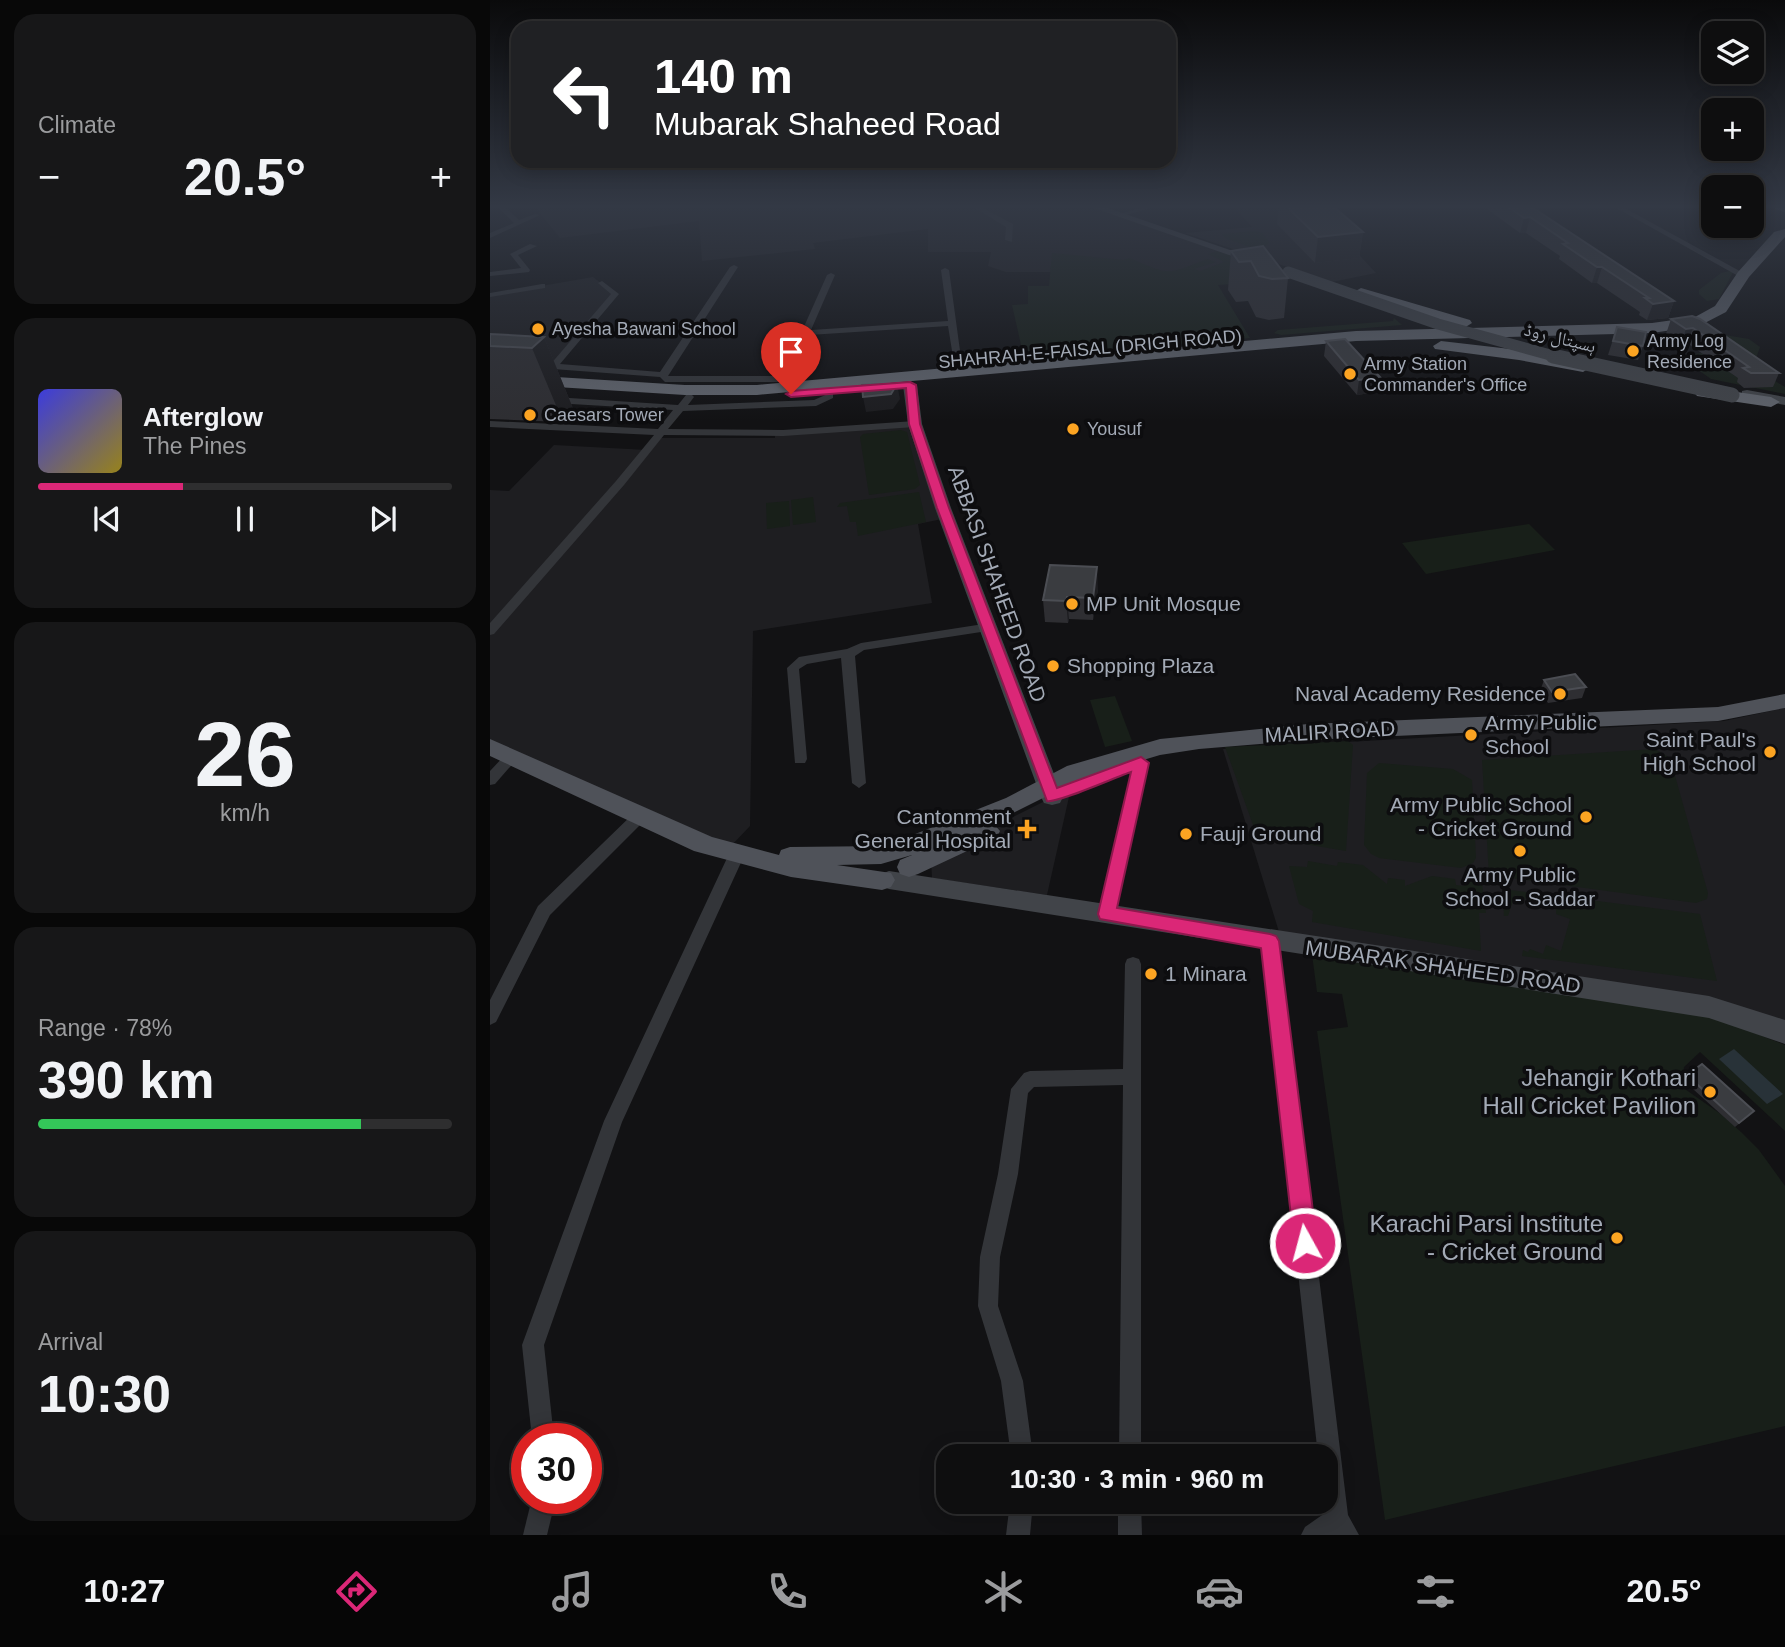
<!DOCTYPE html>
<meta charset="utf-8">
<style>
:root{--surface:#0e0e0f;--page:#171718;--text:#f1f3f6;--muted:#9b9c9e;--line:#2e2e2f;--accent:#db2777}
body{margin:0;font-family:Arial,"Noto Naskh Arabic",sans-serif;background:var(--page);color:var(--text);height:100vh;display:flex;flex-direction:column;font-size:26px;white-space:nowrap}
*{box-sizing:border-box;margin:0}
p{font-size:23px;color:var(--muted)}
.icon{flex:none;width:38px;height:38px;fill:none;stroke:currentColor;stroke-width:2;stroke-linecap:round;stroke-linejoin:round}
.map{position:relative;flex:1;overflow:hidden}
.side{display:flex;flex-direction:column;gap:14px;padding:14px;background:#080808;width:490px}
.side>*{flex:none}
.hud{position:absolute;left:21px;top:21px;width:665px;height:147px;border-radius:21px;box-shadow:0 4px 18px #0003,0 0 0 2px var(--line);background:#202124;color:#fff;overflow:hidden}
.controls{position:absolute;left:1211px;top:21px;display:grid;gap:14px}
.controls a{display:grid;place-items:center;width:63px;height:63px;border-radius:14px;background:var(--surface);box-shadow:0 4px 18px #0003,0 0 0 2px var(--line);font-size:35px}
.speed{position:absolute;left:21px;top:1423px;display:flex;gap:14px;font-size:35px;font-weight:700;text-align:center}
.speed>*{display:grid;place-content:center;width:91px;height:91px;border-radius:50%;background:var(--surface);box-shadow:0 4px 18px #0003,0 0 0 2px var(--line);line-height:1}
.speed .limit{border:10px solid #d22;background:#fff;color:#111}
.pin{position:absolute;display:grid;place-items:center;width:60px;height:60px;color:#fff;margin:-72px -30px;border-radius:50% 50% 50% 0;rotate:-45deg;box-shadow:0 0 7px #0007}
.pin .icon{rotate:45deg}
.me{position:absolute;width:77px;margin:-38px;rotate:353deg;stroke-linejoin:round;filter:drop-shadow(0 0 5px #0008)}
.turn{display:flex;align-items:center;gap:24px;height:147px;padding:0 28px;font-size:32px}
.turn .icon{width:91px;height:91px;stroke-width:2.5}
.turn b{display:block;font-size:49px;line-height:60px}
.big{font-size:52px;font-weight:700;line-height:1.1}
.side .card{flex:1;display:flex;flex-direction:column;justify-content:center;gap:10px;min-width:0;padding:0 24px;border-radius:21px;background:var(--page)}
.side .dial{align-items:center;gap:0}
.dial b{font-size:91px;line-height:1}
.song{display:flex;align-items:center;gap:21px}
.cover{width:84px;height:84px;border-radius:10px;background:linear-gradient(135deg,hsl(240 70% 55%),hsl(50 70% 35%))}
.played{height:7px;border-radius:4px;background:linear-gradient(90deg,var(--accent) 35%,var(--line) 35%)}
.keys{display:flex;justify-content:space-around;direction:ltr}
.heat{display:flex;justify-content:space-between;align-items:center;font-size:38px;direction:ltr}
.charge{height:10px;border-radius:5px;background:linear-gradient(90deg,#34c759 78%,var(--line) 0)}
.trip{position:absolute;left:446px;top:1444px;width:402px;height:70px;border-radius:21px;background:var(--surface);box-shadow:0 4px 18px #0003,0 0 0 2px var(--line);font-weight:700;line-height:70px;text-align:center}
.menu{display:flex;height:112px;justify-content:space-around;align-items:center;background:#060606;color:var(--muted)}
.menu .icon{width:49px;height:49px}
.menu .active{color:var(--accent)}
.menu b{font-size:32px;color:var(--text)}
main{display:flex;flex:1;min-height:0}
.map>svg:first-child{display:block}
.built{fill:#1e1e21}
.green{fill:#181f19}
.water{fill:#283238}
.lines{fill:none;stroke-linecap:round;stroke-linejoin:round}
.street{fill:#333539;fill-rule:evenodd}
.secondary{fill:#414449;fill-rule:evenodd}
.primary{fill:#4f5259;fill-rule:evenodd}
.highway{fill:#5f636b;fill-rule:evenodd}
.secondary-bridge-far1{stroke:#414449;stroke-width:11}
.secondary-bridge{stroke:#414449;stroke-width:15}
.wall{fill:#2e2e32}
.shaded-wall{fill:#1d1d20}
.building{fill:#3a3c40;stroke:#4b4d53;stroke-width:2}
.route{fill:#db2777;stroke:#8e194d;stroke-width:2}
.poi-dot{fill:#fca422;stroke:#0d0d0f;stroke-width:2.5}
.labels{text-anchor:middle;stroke-width:7;stroke-linejoin:round;paint-order:stroke}
.far-poi-label{font-size:18px;fill:#a3aab6;stroke:#0d0d0f;text-anchor:start}
.far-street-label{font-size:18px;fill:#a3aab6;stroke:#0d0d0f}
.street-label{font-size:21px;fill:#a3aab6;stroke:#0d0d0f}
.poi-label{font-size:21px;fill:#a3aab6;stroke:#0d0d0f;text-anchor:start}
.near-poi-label{font-size:24px;fill:#a3aab6;stroke:#0d0d0f;text-anchor:end}
</style>
<main>
<section class="side">
<div class="card"><p>Climate</p>
<div class="heat"><a>−</a><b class="big">20.5°</b><a>+</a></div>
</div>
<div class="card">
<div class="song"><i class="cover"></i><div><b>Afterglow</b><p>The Pines</p></div></div>
<div class="played"></div>
<div class="keys"><svg class="icon" aria-label="previous" viewBox="0 0 24 24"><path d="M18 5L8 12l10 7zM5 5v14"/></svg><svg class="icon" aria-label="pause" viewBox="0 0 24 24"><path d="M8 5v14M16 5v14"/></svg><svg class="icon" aria-label="next" viewBox="0 0 24 24"><path d="M6 5l10 7-10 7zM19 5v14"/></svg></div>
</div>
<div class="card dial"><b>26</b><p>km/h</p></div>
<div class="card"><p>Range · 78%</p><b class="big">390 km</b><div class="charge"></div></div>
<div class="card"><p>Arrival</p><b class="big">10:30</b></div>
</section>
<div class="map">
<svg width="1295" height="1535" viewBox="0 0 1295 1535">
<rect width="100%" height="100%" fill="#121214"/>
<g class="built">
<polygon points="44,206 603,206 780,266 644,281 563,272 516,272 498,266 501,252 438,252 438,229 323,243 325,249 212,261 209,221 70,238"/>
<polygon points="743,206 831,206 837,220 886,273 842,282 695,233 762,227"/>
<polygon points="103,277 125,294 63,366 0,364 0,295"/>
<polygon points="425,424 457,518 428,524 442,603 263,631 260,826 241,846 0,740 0,490 19,491 64,445 157,450 167,438 285,438 285,433"/>
<polygon points="1295,708 1295,1022 789,932 733,749 1234,721"/>
<polygon points="581,788 557,895 442,878 441,858"/>
</g>
<g class="green">
<polygon points="765,231 772,233 780,243 773,247 776,253 735,238 732,234"/>
<path d="M727,251L769,265L790,281L728,285L760,338L534,358L522,305L538,304V286H559L562,253L634,260L639,258C681,275 674,276 717,259L726,262L704,269L710,271L734,262L718,254Z"/>
<polygon points="1240,271 1243,272 1229,299 1217,301 1209,294 1209,290 1231,273"/>
<polygon points="904,318 912,325 791,335 784,333 788,330 903,321"/>
<polygon points="1229,334 1259,339 1270,347 1263,367 1295,387 1295,394 1221,379 1188,356 1212,353"/>
<polygon points="411,430 417,432 430,485 425,489 379,495 370,437 373,434"/>
<polygon points="429,492 436,522 368,536 366,522 360,522 357,506 347,507 350,503"/>
<polygon points="323,497 326,522 303,525 301,500"/>
<polygon points="299,501 300,526 277,529 276,503"/>
<polygon points="1039,524 1065,550 936,574 912,543"/>
<polygon points="625,696 642,741 615,747 600,700"/>
<polygon points="858,741 863,745 856,851 767,836 735,747"/>
<polygon points="1165,749 1180,758 1218,893 1217,899 1206,903 999,875 992,760"/>
<polygon points="889,763 963,769 982,780 986,858 983,863 971,868 889,858 881,854 874,845 877,773"/>
<polygon points="818,861 847,866 848,862 873,865 897,884 898,878 915,880 915,886 942,876 965,879 966,885 974,886 976,881 992,883 996,913 989,913 991,951 822,922 823,911 809,904 799,866 817,867"/>
<polygon points="1012,889 1210,914 1227,981 1032,956 1033,950 1038,952 1040,949 1053,954 1056,945 1071,951 1080,919 1066,914 1066,910 1025,895 1018,916 1014,916"/>
<polygon points="821,947 1206,1010 1295,1045 1295,1131 1210,1052 1194,1067 1192,1087 1232,1115 1251,1132 1269,1150 1295,1186 1295,1426 895,1520 827,1031 858,1027 852,994 827,992"/>
</g>
<polygon class="water" points="1244,1049 1293,1094 1277,1104 1229,1059"/>
<g class="lines">
<g class="street">
<polygon points="7,206 14,206 29,220 45,214 50,215 0,238 0,233 24,223"/>
<polygon points="482,206 489,206 523,224 522,242 515,240 516,227"/>
<polygon points="658,206 668,206 636,215 633,213"/>
<polygon points="1123,206 1131,206 1257,275 1250,277"/>
<polygon points="40,244 47,246 28,255 40,270 39,272 0,276 0,272 31,268 20,254"/>
<polygon points="244,265 248,267 178,376 292,376 337,275 341,273 345,275 321,330 458,321 451,270 455,268 459,270 471,358 527,353 531,356 527,359 464,363 458,326 319,335 300,379 295,382 175,382 170,377 63,369 59,366 121,294 108,283 112,281 129,294 70,364 170,372 240,267"/>
<polygon points="52,284 55,284 55,288 0,297 0,293"/>
<polygon points="340,393 343,394 343,398 326,406 193,411 178,429 293,430 425,421 430,424 425,427 293,436 174,435 134,485 4,634 0,635 0,623 126,481 164,435 0,427 0,421 168,429 183,410 64,403 59,400 64,397 188,405 196,395 202,395 204,397 198,405 324,400"/>
<polygon points="500,623 506,627 504,630 374,650 365,656 376,783 369,788 362,783 351,658 317,664 309,669 317,759 315,763 305,763 297,668 309,657 357,649 371,643"/>
<polygon points="21,752 26,754 28,757 26,760 5,784 0,785 0,771 16,754"/>
<polygon points="651,758 658,763 625,914 623,919 617,920 611,919 609,914 644,763"/>
<polygon points="150,811 155,812 157,816 155,820 60,915 6,1022 0,1025 0,1000 48,906 145,812"/>
<polygon points="246,850 251,852 254,856 132,1122 54,1345 64,1438 42,1438 32,1345 114,1121 238,856 241,852"/>
<polygon points="780,934 786,936 788,941 858,1515 869,1535 811,1535 815,1527 835,1513 836,1456 828,1456 772,941 774,936"/>
<polygon points="643,957 649,959 651,964 651,1456 629,1456 633,1085 544,1087 538,1093 528,1174 510,1257 508,1306 533,1381 543,1456 521,1456 511,1381 488,1306 490,1257 508,1174 521,1089 534,1073 540,1071 633,1069 635,964 637,959"/>
<polygon points="42,1498 66,1498 57,1535 33,1535"/>
<polygon points="520,1502 543,1502 540,1535 516,1535"/>
<polygon points="628,1502 651,1502 652,1535 628,1535"/>
</g>
<g class="secondary">
<polygon points="598,206 612,206 772,261 762,263"/>
<polygon points="420,381 427,385 432,424 461,508 573,797 570,803 562,805 554,803 551,797 445,508 418,424 413,385"/>
<polygon points="1257,390 1295,397 1295,405 1252,397 1252,391"/>
<polygon points="399,871 1219,996 1295,1020 1295,1044 1219,1018 399,889 391,886 387,880 391,874"/>
</g>
<polygon class="primary" points="1295,694 1295,708 1228,721 818,740 709,749 670,755 593,778 503,823 510,831 507,837 428,874 419,877 410,874 407,867 410,860 422,855 391,864 347,865 401,873 405,880 401,887 392,890 301,877 204,851 0,756 0,739 222,837 289,855 291,850 300,847 395,846 516,798 577,766 670,739 818,724 1228,707"/>
<g class="highway">
<polygon points="1284,206 1295,206 1295,212 1285,209"/>
<polygon points="1295,229 1295,237 1259,277 1236,312 1209,326 1162,333 866,341 267,395 195,395 0,383 0,373 195,385 267,385 866,331 1162,323 1205,317 1225,306 1248,272 1284,232"/>
<polygon points="871,288 980,320 982,323 974,328 866,295 864,292"/>
<polygon points="951,341 1029,350 1093,362 1101,367 1093,372 1029,360 945,349 943,346"/>
<polygon points="1213,387 1281,397 1290,402 1281,407 1207,396 1204,392 1207,388"/>
</g>
<polyline class="secondary-bridge-far1" points="798,272 948,324 1071,358"/>
<polyline class="secondary-bridge" points="1063,356 1242,395"/>
</g>
<g class="wall">
<polygon points="789,206 843,206 873,232 869,258 825,263 787,224"/>
<polygon points="993,206 1040,206 1184,301 1178,318 1157,320 1149,315 1150,312 1107,283 1102,283 1069,259 1070,256 1036,233 1030,233"/>
<polygon points="741,251 798,278 794,318 779,320 766,317 758,301 746,302 738,290"/>
<polygon points="1202,316 1289,373 1283,387 1254,388 1247,382 1248,378 1197,343 1191,344 1176,334 1181,319"/>
<polygon points="1127,327 1153,346 1148,360 1118,355"/>
<polygon points="0,334 54,337 84,411 73,422 0,419"/>
<polygon points="836,341 887,392 867,395 834,356"/>
<polygon points="608,589 603,620 579,619 578,623 555,622 553,600"/>
<polygon points="1054,680 1096,687 1092,698 1058,703 1050,691"/>
<polygon points="1197,1075 1264,1111 1245,1127 1193,1080"/>
</g>
<g class="shaded-wall">
<polygon points="1040,217 1036,233 1030,233 1034,218"/>
<polygon points="873,232 869,258 825,263 828,237"/>
<polygon points="1107,267 1112,267 1107,283 1102,283"/>
<polygon points="1184,301 1178,318 1157,320 1163,304"/>
<polygon points="1203,328 1197,343 1191,344 1196,329"/>
<polygon points="54,337 84,411 73,422 42,348"/>
<polygon points="890,377 887,392 867,395 869,380"/>
<polygon points="407,384 410,399 403,409 376,412 373,397"/>
<polygon points="607,567 608,589 603,620 603,598"/>
<polygon points="577,597 579,619 578,623 576,601"/>
</g>
<g class="building">
<polygon points="796,206 843,206 873,232 828,237"/>
<polygon points="1017,206 1040,206 1184,301 1163,304 1155,298 1159,298 1112,267 1107,267 1073,244 1078,243 1040,217 1034,218"/>
<polygon points="773,246 798,278 782,279 769,276 761,261 749,262 741,251"/>
<polygon points="1202,316 1210,319 1289,373 1261,373 1253,368 1259,367 1203,328 1196,329 1181,319"/>
<polygon points="1127,327 1156,332 1153,346 1123,341"/>
<polygon points="0,334 54,337 42,348 0,346"/>
<polygon points="855,339 890,377 869,380 836,341"/>
<polygon points="407,384 401,394 373,397 372,385"/>
<polygon points="560,565 607,567 603,598 577,597 576,601 553,600"/>
<polygon points="1085,674 1096,687 1062,692 1054,680"/>
<polygon points="1212,1064 1264,1111 1249,1123 1197,1075"/>
</g>
<linearGradient id="sky" x2="0" y2="1"><stop stop-color="#0a0a0b"/><stop offset="0.49" stop-color="#333945"/><stop offset="1" stop-color="#333945" stop-opacity="0"/></linearGradient>
<rect width="1295" height="421" fill="url(#sky)"/>
<path class="route" d="M420,382L426,385L430,424L459,508L567,788L651,757L659,763L627,908L780,934L786,936L789,941L827,1243L823,1251L815,1255L807,1251L804,1243L771,948L610,919L608,914L641,772C626,777 566,804 557,801L447,508L419,424L416,388L301,397L296,394L301,391Z"/>
<g class="poi-dot">
<circle cx="48" cy="329" r="7"/>
<circle cx="1143" cy="351" r="7"/>
<circle cx="860" cy="374" r="7"/>
<circle cx="40" cy="415" r="7"/>
<circle cx="583" cy="429" r="7"/>
<circle cx="582" cy="604" r="7"/>
<circle cx="563" cy="666" r="7"/>
<circle cx="1070" cy="694" r="7"/>
<circle cx="981" cy="735" r="7"/>
<circle cx="1280" cy="752" r="7"/>
<circle cx="1096" cy="817" r="7"/>
<path d="M533.5 818.5h7v7h7v7h-7v7h-7v-7h-7v-7h7z"/>
<circle cx="696" cy="834" r="7"/>
<circle cx="1030" cy="851" r="7"/>
<circle cx="661" cy="974" r="7"/>
<circle cx="1220" cy="1092" r="7"/>
<circle cx="1127" cy="1238" r="7"/>
</g>
<g class="labels">
<g class="far-poi-label">
<text x="62" y="335">Ayesha Bawani School</text>
<text x="1157" y="347">Army Log<tspan x="1157" dy="21">Residence</tspan></text>
<text x="874" y="370">Army Station<tspan x="874" dy="21">Commander's Office</tspan></text>
<text x="54" y="421">Caesars Tower</text>
<text x="597" y="435">Yousuf</text>
</g>
<g class="far-street-label">
<text transform="translate(1070 338) rotate(14)" y="6">ہسپتال روڈ</text>
<text transform="translate(600 349) rotate(-5)" y="6">SHAHRAH-E-FAISAL (DRIGH ROAD)</text>
</g>
<g class="street-label">
<text transform="translate(507 584) rotate(70)" y="7">ABBASI SHAHEED ROAD</text>
<text transform="translate(840 732) rotate(-3)" y="7">MALIR ROAD</text>
<text transform="translate(953 967) rotate(8)" y="7">MUBARAK SHAHEED ROAD</text>
</g>
<g class="poi-label">
<text x="596" y="611">MP Unit Mosque</text>
<text x="577" y="673">Shopping Plaza</text>
<text x="1056" y="701" text-anchor="end">Naval Academy Residence</text>
<text x="995" y="730">Army Public<tspan x="995" dy="24">School</tspan></text>
<text x="1266" y="747" text-anchor="end">Saint Paul's<tspan x="1266" dy="24">High School</tspan></text>
<text x="1082" y="812" text-anchor="end">Army Public School<tspan x="1082" dy="24">- Cricket Ground</tspan></text>
<text x="521" y="824" text-anchor="end">Cantonment<tspan x="521" dy="24">General Hospital</tspan></text>
<text x="710" y="841">Fauji Ground</text>
<text x="1030" y="882" text-anchor="middle">Army Public<tspan x="1030" dy="24">School - Saddar</tspan></text>
<text x="675" y="981">1 Minara</text>
</g>
<g class="near-poi-label">
<text x="1206" y="1086">Jehangir Kothari<tspan x="1206" dy="28">Hall Cricket Pavilion</tspan></text>
<text x="1113" y="1232">Karachi Parsi Institute<tspan x="1113" dy="28">- Cricket Ground</tspan></text>
</g>
</g>
</svg>
<div class="controls">
<a><svg class="icon" aria-label="layers" viewBox="0 0 24 24"><path d="M12 4l9 5-9 5-9-5zM3 14l9 5 9-5"/></svg></a>
<a>+</a>
<a>−</a>
</div>
<div class="speed"><div class="limit">30</div></div>
<div class="pin" style="left:301px;top:394px;background:#d93025"><svg class="icon" aria-label="arrive" viewBox="0 0 24 24"><path d="M6 21V4h12l-3 4 3 4H6"/></svg></div>
<svg class="me" style="left:815px;top:1243px" viewBox="-20 -20 40 40"><circle r="17" fill="#db2777" stroke="#fff" stroke-width="3"/><path d="M0-11L8 9 0 5-8 9z" fill="#fff"/></svg>
<div class="trip">10:30 · 3 min · 960 m</div>
<div class="hud">
<div class="turn"><svg class="icon" aria-label="left" viewBox="0 0 24 24"><path d="M17 20v-9H6M10 6l-5 5 5 5"/></svg><div><b>140 m</b>Mubarak Shaheed Road</div></div>
</div>
</div>
</main>
<nav class="menu">
<b>10:27</b>
<svg class="icon active" aria-label="directions" viewBox="0 0 24 24"><path d="M12 3l9 9-9 9-9-9zM9 14v-3h6M13 9l2 2-2 2"/></svg>
<svg class="icon" aria-label="music" viewBox="0 0 24 24"><path d="M9 18V5l10-2v13"/><circle cx="6" cy="18" r="3"/><circle cx="16" cy="16" r="3"/></svg>
<svg class="icon" aria-label="phone" viewBox="0 0 24 24"><path d="M5 4h4l2 5-3 2q2 4 5 5l2-3 5 2v4C11 20 4 13 5 4z"/></svg>
<svg class="icon" aria-label="climate" viewBox="0 0 24 24"><path d="M12 3v18M4 7l16 10M4 17L20 7"/></svg>
<svg class="icon" aria-label="car" viewBox="0 0 24 24"><path d="M5 17H2v-5l4-1 3-4h7l3 4 3 1v5h-3M9 17h6M6 11h13"/><circle cx="7" cy="17" r="2"/><circle cx="17" cy="17" r="2"/></svg>
<svg class="icon" aria-label="filters" viewBox="0 0 24 24"><path d="M4 7h16M4 17h16"/><circle cx="9" cy="7" r="2"/><circle cx="15" cy="17" r="2"/></svg>
<b>20.5°</b>
</nav>
